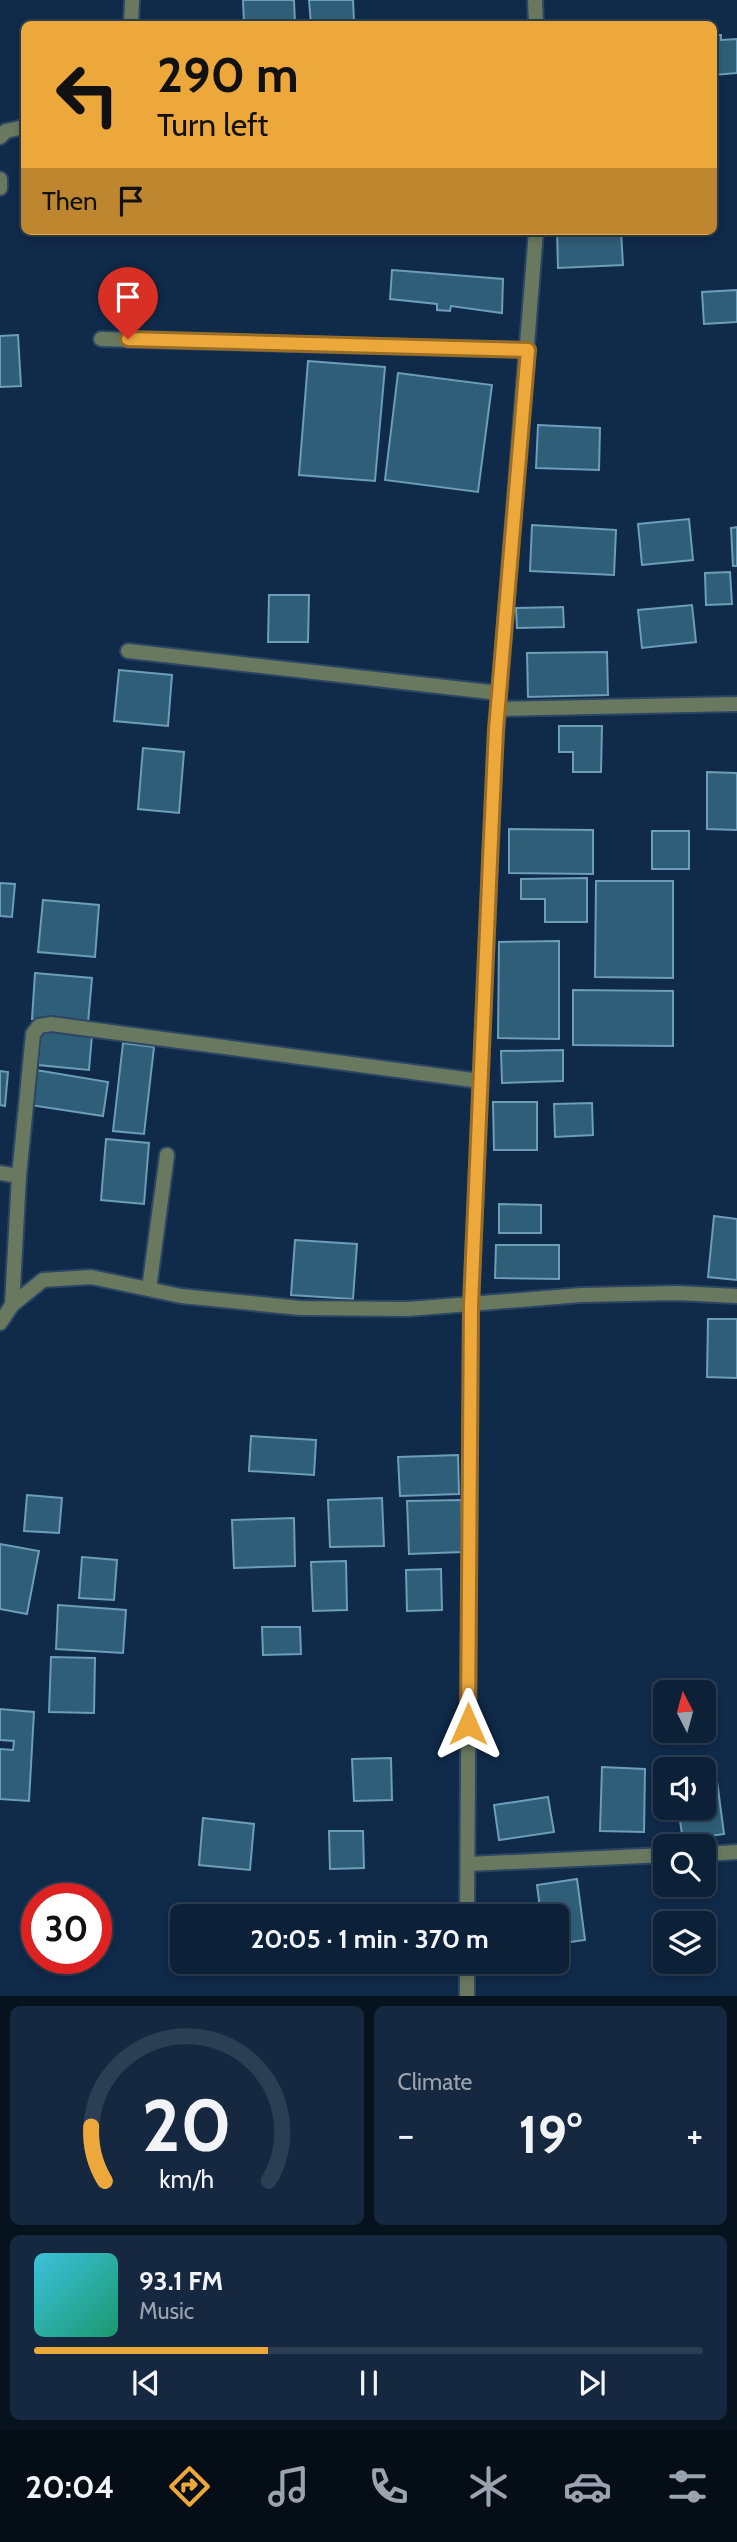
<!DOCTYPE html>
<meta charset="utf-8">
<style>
:root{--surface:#0c2038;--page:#152840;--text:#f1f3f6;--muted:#9aa3ae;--line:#2c3e53;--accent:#eda83b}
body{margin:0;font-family:Cabin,sans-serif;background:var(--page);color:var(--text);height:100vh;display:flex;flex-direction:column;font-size:26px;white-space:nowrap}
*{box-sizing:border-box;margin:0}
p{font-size:23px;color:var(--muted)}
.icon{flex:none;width:38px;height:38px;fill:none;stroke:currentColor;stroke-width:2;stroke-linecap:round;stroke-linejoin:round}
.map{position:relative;height:1996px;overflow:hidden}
.side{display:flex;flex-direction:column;gap:10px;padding:10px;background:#07121f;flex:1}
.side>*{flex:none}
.hud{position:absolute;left:21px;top:21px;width:696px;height:214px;border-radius:10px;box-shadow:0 4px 10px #0003,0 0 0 2px var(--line);background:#eda83b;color:#111;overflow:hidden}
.needle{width:46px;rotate:354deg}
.fabs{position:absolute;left:653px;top:1680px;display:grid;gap:14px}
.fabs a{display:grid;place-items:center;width:63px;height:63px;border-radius:10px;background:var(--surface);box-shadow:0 4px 10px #0003,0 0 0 2px var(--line);font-size:35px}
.speed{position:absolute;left:21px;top:1883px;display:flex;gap:14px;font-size:35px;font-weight:700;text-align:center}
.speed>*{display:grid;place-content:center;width:91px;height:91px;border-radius:50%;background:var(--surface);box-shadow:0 4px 10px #0003,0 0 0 2px var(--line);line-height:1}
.speed .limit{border:10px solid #d22;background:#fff;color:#111}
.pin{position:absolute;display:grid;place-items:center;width:60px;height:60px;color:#fff;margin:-72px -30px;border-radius:50% 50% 50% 0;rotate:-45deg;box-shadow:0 0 7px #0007}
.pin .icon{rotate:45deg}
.me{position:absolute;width:77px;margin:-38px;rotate:0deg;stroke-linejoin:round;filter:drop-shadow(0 0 5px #0008)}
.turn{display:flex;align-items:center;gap:24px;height:147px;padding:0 21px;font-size:32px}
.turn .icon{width:91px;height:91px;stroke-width:2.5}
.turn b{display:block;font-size:49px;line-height:60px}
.then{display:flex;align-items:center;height:66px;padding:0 21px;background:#0003;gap:14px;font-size:26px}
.big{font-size:52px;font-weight:700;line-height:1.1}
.side .tile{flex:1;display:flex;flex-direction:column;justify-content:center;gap:10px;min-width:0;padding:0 24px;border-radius:10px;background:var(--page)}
.side .dial{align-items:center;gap:0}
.dial svg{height:182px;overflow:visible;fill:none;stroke:var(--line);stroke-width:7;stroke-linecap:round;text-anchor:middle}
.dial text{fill:var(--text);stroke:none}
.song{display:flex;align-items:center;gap:21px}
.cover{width:84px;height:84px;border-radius:10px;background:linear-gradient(135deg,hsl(190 70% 55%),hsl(160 70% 35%))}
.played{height:7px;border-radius:4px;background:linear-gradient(90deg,var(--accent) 35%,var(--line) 35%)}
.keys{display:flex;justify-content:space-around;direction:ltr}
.heat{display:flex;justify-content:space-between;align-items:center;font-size:38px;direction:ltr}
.side .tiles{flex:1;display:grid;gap:10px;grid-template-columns:1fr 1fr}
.tile:last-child{grid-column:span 2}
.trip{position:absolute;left:170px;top:1904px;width:399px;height:70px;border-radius:10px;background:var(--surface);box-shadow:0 4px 10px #0003,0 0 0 2px var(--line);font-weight:700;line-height:70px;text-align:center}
.tabs{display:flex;height:112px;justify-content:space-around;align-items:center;background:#050d16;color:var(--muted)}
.tabs .icon{width:49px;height:49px}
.tabs .selected{color:var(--accent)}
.tabs b{font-size:32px;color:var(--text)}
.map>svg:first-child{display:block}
.building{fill:#2f5e78;stroke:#6c9db9;stroke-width:2}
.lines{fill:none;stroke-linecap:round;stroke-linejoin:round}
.minor-casing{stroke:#2d4664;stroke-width:18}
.minor{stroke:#68795f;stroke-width:14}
.route-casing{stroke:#9a6d26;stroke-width:18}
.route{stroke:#eda83b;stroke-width:12}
</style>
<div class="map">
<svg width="737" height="1996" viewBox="0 0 737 1996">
<rect width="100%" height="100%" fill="#102a4a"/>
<g class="building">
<polygon points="243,0 294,0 295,24 244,24"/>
<polygon points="309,0 353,0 354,21 311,24"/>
<polygon points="714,35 721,35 721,40 737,39 737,73 714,75"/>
<polygon points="557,231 621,231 623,265 558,268"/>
<polygon points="392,270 503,279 502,313 451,306 450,311 437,310 437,304 390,299"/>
<polygon points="737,290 737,322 704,324 702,292"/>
<polygon points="18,335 21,386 0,387 0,336"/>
<polygon points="308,361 385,367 375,481 299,475"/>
<polygon points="398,373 492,385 478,492 385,480"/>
<polygon points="538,425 600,428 599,470 536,468"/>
<polygon points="689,519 693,560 642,565 638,524"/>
<polygon points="532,525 616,530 614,575 530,571"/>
<polygon points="737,527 737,566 733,566 731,528"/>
<polygon points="730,572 732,604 706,605 705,573"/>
<polygon points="269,595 309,595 308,642 268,642"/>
<polygon points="692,605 696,642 642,648 638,610"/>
<polygon points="563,607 564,627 517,628 516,608"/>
<polygon points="607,652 608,695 528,697 527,653"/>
<polygon points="119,670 172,675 168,726 114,721"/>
<polygon points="559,726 602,726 601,772 573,772 573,752 559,752"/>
<polygon points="143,748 184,752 179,813 138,809"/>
<polygon points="707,772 737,773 737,830 707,829"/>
<polygon points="509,829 593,830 593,874 509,873"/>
<rect x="652" y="831" width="37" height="38"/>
<polygon points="587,878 587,922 545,922 545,899 521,899 521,879"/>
<polygon points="596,881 673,881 673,978 595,977"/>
<polygon points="0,883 15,884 12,917 0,916"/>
<polygon points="43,900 99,905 95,957 38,952"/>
<polygon points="559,941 559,1039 498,1038 499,942"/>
<polygon points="35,973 92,978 88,1023 32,1019"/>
<polygon points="573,990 673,991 673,1046 573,1045"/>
<polygon points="41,1031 92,1035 89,1070 38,1065"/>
<polygon points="123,1043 154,1047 144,1134 113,1131"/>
<polygon points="563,1050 563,1081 502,1083 501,1051"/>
<polygon points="36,1070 108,1082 103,1116 30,1105"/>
<polygon points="0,1071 8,1072 5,1106 0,1105"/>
<polygon points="493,1102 537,1102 537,1150 494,1150"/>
<polygon points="592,1103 593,1135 555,1137 554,1104"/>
<polygon points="106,1139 149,1143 144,1204 101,1200"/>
<polygon points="499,1204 541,1205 541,1233 499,1233"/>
<polygon points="714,1216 737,1219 737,1280 708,1277"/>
<polygon points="295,1240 357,1244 353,1299 291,1295"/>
<polygon points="496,1245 559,1245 559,1279 495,1278"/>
<polygon points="708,1319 737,1319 737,1378 707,1377"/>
<polygon points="251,1436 316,1440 314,1475 249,1471"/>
<polygon points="458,1455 459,1494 400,1496 398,1457"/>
<polygon points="27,1495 62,1498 59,1533 24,1531"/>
<polygon points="382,1498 384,1546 330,1547 328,1500"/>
<polygon points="461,1500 463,1552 409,1554 407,1501"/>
<polygon points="294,1518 295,1566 234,1568 232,1520"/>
<polygon points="0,1544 39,1551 27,1614 0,1609"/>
<polygon points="82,1557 117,1560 114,1600 79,1598"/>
<polygon points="346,1561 347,1610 313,1611 311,1562"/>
<polygon points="441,1569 442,1610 407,1611 406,1570"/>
<polygon points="58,1605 126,1610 123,1653 56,1649"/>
<polygon points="262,1627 300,1627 301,1654 263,1655"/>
<polygon points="51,1657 95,1658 94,1713 49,1712"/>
<polygon points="0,1709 34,1712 29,1801 0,1799 0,1749 13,1750 14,1741 0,1740"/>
<polygon points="391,1758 392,1800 354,1801 352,1759"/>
<polygon points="602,1767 645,1769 644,1832 600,1831"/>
<polygon points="717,1781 724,1834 683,1840 678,1808 704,1808 704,1783"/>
<polygon points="548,1797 554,1832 499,1840 494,1805"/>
<polygon points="203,1818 254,1824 250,1870 199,1865"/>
<polygon points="329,1831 363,1831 364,1868 330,1869"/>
<polygon points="577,1879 585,1940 556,1944 556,1916 541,1916 537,1885"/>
</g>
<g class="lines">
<g class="minor-casing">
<g id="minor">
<polyline points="535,0 536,24"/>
<polyline points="131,24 132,0"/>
<polyline points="0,137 6,131 24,127"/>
<polyline points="0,179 0,188"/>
<polyline points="101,339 528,350"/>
<polyline points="128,651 499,693"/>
<polyline points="498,709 737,704"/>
<polyline points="0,1173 19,1176"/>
<polyline points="149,1289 167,1155"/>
<polyline points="12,1305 19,1176 33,1034 39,1026 51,1024 480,1081"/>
<polyline points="0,1323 12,1305 43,1280 91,1277 181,1296 300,1308 408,1309 581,1295 677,1293 737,1296"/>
<polyline points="704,1854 737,1852"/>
<polyline points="468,1864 665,1855"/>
<polyline points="467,1916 471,1305 495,749 536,231"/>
<polyline points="467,1996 467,1962"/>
</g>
</g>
<use href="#minor" class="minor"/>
</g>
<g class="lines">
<g class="route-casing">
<polyline id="route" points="128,339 528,350 496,729 490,860 471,1305 468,1724"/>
</g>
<use href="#route" class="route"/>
</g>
</svg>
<div class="fabs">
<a><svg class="needle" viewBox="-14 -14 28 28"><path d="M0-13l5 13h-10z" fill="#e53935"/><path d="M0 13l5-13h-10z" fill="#9aa3ae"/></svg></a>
<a><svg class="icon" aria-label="sound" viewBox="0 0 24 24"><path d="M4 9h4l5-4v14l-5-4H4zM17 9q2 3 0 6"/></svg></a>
<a><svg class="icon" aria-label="search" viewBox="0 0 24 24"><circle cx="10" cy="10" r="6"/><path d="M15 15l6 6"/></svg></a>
<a><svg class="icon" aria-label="layers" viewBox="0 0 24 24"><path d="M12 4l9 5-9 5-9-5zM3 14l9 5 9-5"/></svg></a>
</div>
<div class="speed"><div class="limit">30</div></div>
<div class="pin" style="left:128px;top:339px;background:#d93025"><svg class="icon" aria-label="arrive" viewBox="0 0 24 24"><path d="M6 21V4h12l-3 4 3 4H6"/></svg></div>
<svg class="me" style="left:468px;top:1724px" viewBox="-20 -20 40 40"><path d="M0-17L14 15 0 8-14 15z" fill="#eda83b" stroke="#fff" stroke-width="4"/></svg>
<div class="trip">20:05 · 1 min · 370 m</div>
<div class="hud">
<div class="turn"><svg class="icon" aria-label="left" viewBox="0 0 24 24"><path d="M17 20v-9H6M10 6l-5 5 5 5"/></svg><div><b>290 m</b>Turn left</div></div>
<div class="then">Then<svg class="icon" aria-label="arrive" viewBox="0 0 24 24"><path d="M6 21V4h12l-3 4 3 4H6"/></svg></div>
</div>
</div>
<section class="side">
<div class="tiles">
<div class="tile dial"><svg viewBox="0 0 100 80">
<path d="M14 69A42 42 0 1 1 86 69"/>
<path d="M14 69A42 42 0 0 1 8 45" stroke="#eda83b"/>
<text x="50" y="56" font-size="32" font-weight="700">20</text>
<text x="50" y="72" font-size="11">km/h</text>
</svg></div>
<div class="tile"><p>Climate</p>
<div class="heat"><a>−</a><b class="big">19°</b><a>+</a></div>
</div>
<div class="tile">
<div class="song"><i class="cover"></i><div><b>93.1 FM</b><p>Music</p></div></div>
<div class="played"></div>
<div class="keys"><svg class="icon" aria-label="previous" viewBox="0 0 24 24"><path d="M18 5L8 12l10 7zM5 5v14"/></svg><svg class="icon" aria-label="pause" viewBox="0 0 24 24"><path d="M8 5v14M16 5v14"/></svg><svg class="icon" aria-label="next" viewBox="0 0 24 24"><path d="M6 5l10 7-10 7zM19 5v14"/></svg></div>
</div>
</div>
</section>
<nav class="tabs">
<b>20:04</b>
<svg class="icon selected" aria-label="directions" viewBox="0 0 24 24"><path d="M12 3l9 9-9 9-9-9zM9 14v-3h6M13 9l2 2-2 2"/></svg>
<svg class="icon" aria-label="music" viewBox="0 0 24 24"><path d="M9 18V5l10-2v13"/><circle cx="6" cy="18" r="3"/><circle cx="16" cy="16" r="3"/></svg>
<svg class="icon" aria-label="phone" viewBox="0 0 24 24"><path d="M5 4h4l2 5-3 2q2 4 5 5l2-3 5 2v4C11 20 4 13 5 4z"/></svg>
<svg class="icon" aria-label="climate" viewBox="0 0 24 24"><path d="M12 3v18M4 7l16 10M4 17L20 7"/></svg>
<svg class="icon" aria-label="car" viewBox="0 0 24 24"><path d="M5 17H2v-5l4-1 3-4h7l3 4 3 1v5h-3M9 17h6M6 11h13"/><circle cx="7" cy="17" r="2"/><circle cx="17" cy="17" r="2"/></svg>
<svg class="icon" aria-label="filters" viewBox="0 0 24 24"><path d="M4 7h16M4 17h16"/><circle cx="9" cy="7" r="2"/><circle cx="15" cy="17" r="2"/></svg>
</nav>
